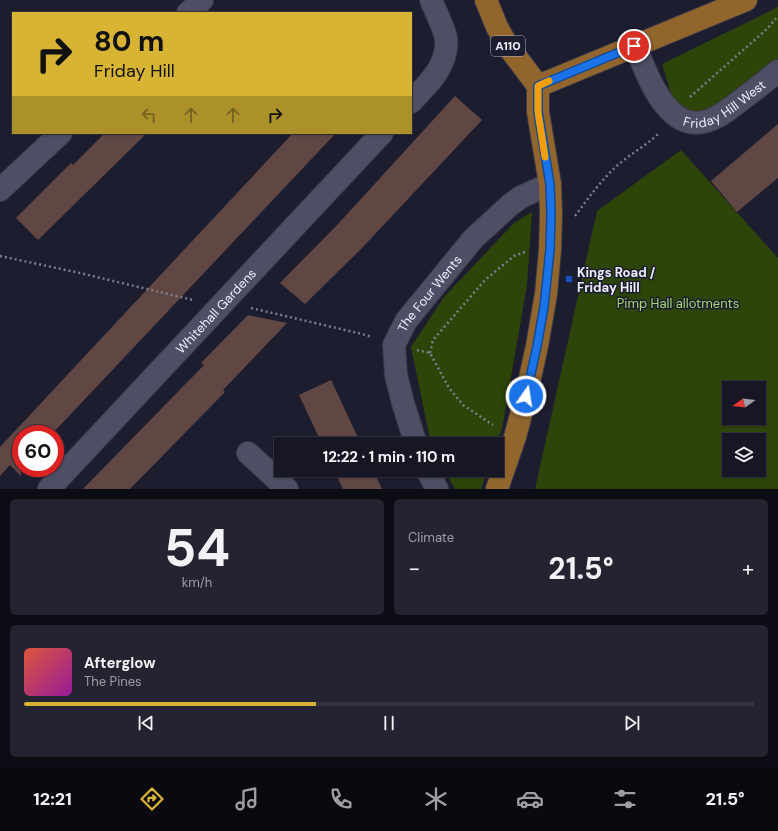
<!DOCTYPE html>
<meta charset="utf-8">
<style>
:root{--surface:#161624;--page:#232331;--text:#f1f3f6;--muted:#9e9fa6;--line:#353541;--accent:#d8b434}
body{margin:0;font-family:"DM Sans",sans-serif;background:var(--page);color:var(--text);height:100vh;display:flex;flex-direction:column;font-size:15px;white-space:nowrap}
*{box-sizing:border-box;margin:0}
p{font-size:13px;color:var(--muted)}
.icon{flex:none;width:22px;height:22px;fill:none;stroke:currentColor;stroke-width:2;stroke-linecap:round;stroke-linejoin:round}
.map{position:relative;height:489px;overflow:hidden}
.details{display:flex;flex-direction:column;gap:10px;padding:10px;background:#0c0c14;flex:1}
.details>*{flex:none}
.banner{position:absolute;left:12px;top:12px;width:400px;height:122px;border-radius:0px;box-shadow:0 1px 3px #0004,0 0 0 1px var(--line);background:#d8b434;color:#111;overflow:hidden}
.needle{width:26px;rotate:256deg}
.fabs{position:absolute;left:722px;top:381px;display:grid;gap:8px}
.fabs a{display:grid;place-items:center;width:44px;height:44px;border-radius:0px;background:var(--surface);box-shadow:0 1px 3px #0004,0 0 0 1px var(--line);font-size:20px}
.speed{position:absolute;left:12px;top:425px;display:flex;gap:8px;font-size:20px;font-weight:700;text-align:center}
.speed>*{display:grid;place-content:center;width:52px;height:52px;border-radius:50%;background:var(--surface);box-shadow:0 1px 3px #0004,0 0 0 1px var(--line);line-height:1}
.speed .limit{border:6px solid #d22;background:#fff;color:#111}
.pin{position:absolute;display:grid;place-items:center;width:34px;height:34px;color:#fff;margin:-17px;border:2px solid #fff;border-radius:50%;box-shadow:0 1px 4px #0007}
.me{position:absolute;width:44px;margin:-22px;rotate:13deg;stroke-linejoin:round;filter:drop-shadow(0 0 3px #0008)}
.turn{display:flex;align-items:center;gap:14px;height:84px;padding:0 16px;font-size:18px}
.turn .icon{width:52px;height:52px;stroke-width:2.5}
.turn b{display:block;font-size:28px;line-height:34px}
.lanes{display:flex;align-items:center;height:38px;padding:0 16px;background:#0003;justify-content:center;gap:20px;direction:ltr}
.lanes .off{opacity:.35}
.big{font-size:30px;font-weight:700;line-height:1.1}
.details .card{flex:1;display:flex;flex-direction:column;justify-content:center;gap:6px;min-width:0;padding:0 14px;border-radius:6px;background:var(--page)}
.details .dial{align-items:center;gap:0}
.dial b{font-size:52px;line-height:1}
.song{display:flex;align-items:center;gap:12px}
.cover{width:48px;height:48px;border-radius:6px;background:linear-gradient(135deg,hsl(10 70% 55%),hsl(300 70% 35%))}
.played{height:4px;border-radius:2px;background:linear-gradient(90deg,var(--accent) 40%,var(--line) 40%)}
.keys{display:flex;justify-content:space-around;direction:ltr}
.heat{display:flex;justify-content:space-between;align-items:center;font-size:22px;direction:ltr}
.details .tiles{flex:1;display:grid;gap:10px;grid-template-columns:1fr 1fr}
.card:last-child{grid-column:span 2}
.trip{position:absolute;left:274px;top:437px;width:230px;height:40px;border-radius:0px;background:var(--surface);box-shadow:0 1px 3px #0004,0 0 0 1px var(--line);font-weight:700;line-height:40px;text-align:center}
.tab-bar{display:flex;height:64px;justify-content:space-around;align-items:center;background:#09090e;color:var(--muted)}
.tab-bar .icon{width:28px;height:28px}
.tab-bar .active{color:var(--accent)}
.tab-bar b{font-size:18px;color:var(--text)}
.map>svg:first-child{display:block}
.green{fill:#2d4508;fill-rule:evenodd}
.building{fill:#614744}
.lines{fill:none;stroke-linecap:round;stroke-linejoin:round}
.minor-casing{stroke:#3a3a4a;stroke-width:24}
.major-casing{stroke:#3a3a4a;stroke-width:24}
.path{stroke:#7d7e8e;stroke-width:2.5;stroke-dasharray:2 3;stroke-linecap:butt}
.minor{stroke:#4e4e64;stroke-width:22}
.major{stroke:#92652d;stroke-width:22}
.route-casing{stroke:#114b97;stroke-width:10}
.route{stroke:#1a73e8;stroke-width:7}
.slow{stroke:#f59e0b;stroke-width:7}
.transit-dot{fill:#1a4fb4;stroke:#1d1d30;stroke-width:1.5}
.labels{text-anchor:middle;stroke-width:3;stroke-linejoin:round;paint-order:stroke}
.shield{fill:#1d1d30;stroke:#afafbe;stroke-width:1}
.shield-label{font-size:12px;font-weight:bold;fill:#edeefb}
.street-label{font-size:13px;fill:#edeefb;stroke:#1d1d30}
.poi-label{font-size:13px;font-weight:bold;fill:#edeefb;stroke:#1d1d30;text-anchor:start}
.park-label{font-size:13px;fill:#a6d86d;stroke:#1d1d30}
</style>
<div class="map">
<svg width="778" height="489" viewBox="0 0 778 489">
<rect width="100%" height="100%" fill="#1d1d30"/>
<g class="green">
<polygon points="778,7 778,68 697,118 675,107 662,64"/>
<path d="M681,150L778,258V489H535L597,211ZM729,388H759V418H729ZM729,440H759V470H729Z"/>
<polygon points="532,212 527,285 502,429 496,444 431,444 411,347 444,297 514,223"/>
<polygon points="444,470 487,470 481,489 455,489"/>
</g>
<g class="building">
<polygon points="455,96 482,120 362,248 305,304 280,283 339,223"/>
<polygon points="778,124 778,178 737,212 711,181"/>
<polygon points="105,133 147,133 38,240 16,218 71,163 73,165"/>
<polygon points="293,133 336,133 52,434 21,434 21,476 10,465 0,476 0,447"/>
<polygon points="248,315 287,323 223,390 225,392 130,489 83,489 204,365 201,363"/>
<polygon points="331,380 340,399 361,444 322,444 299,395"/>
<polygon points="334,470 373,470 382,489 343,489"/>
</g>
<g class="lines">
<g class="minor-casing">
<g id="minor">
<polyline points="188,13 202,0"/>
<path id="s1" d="M635,46C643,64 652,90 666,106C693,138 719,118 745,97C756,89 767,80 778,71"/>
<path d="M411,102C428,84 449,65 446,38C444,28 435,10 431,0"/>
<polyline points="0,190 61,133"/>
<path id="s2" d="M416,444L403,403L396,375L394,345L406,321L473,239L510,205L521,197L550,184"/>
<polyline points="248,453 287,489"/>
<polyline points="427,470 437,489"/>
<path id="s3" d="M49,489L382,133"/>
</g>
</g>
<g class="major-casing">
<g id="major">
<polyline points="486,0 497,27 507,45 538,86"/>
<polyline points="538,86 746,0"/>
<polyline points="497,489 515,437 526,396 537,346 546,294 550,250 551,214 550,184 538,112 538,86"/>
</g>
</g>
<g class="path">
<polyline points="690,97 767,29 778,16"/>
<path d="M575,216C589,197 602,179 619,164C632,153 647,145 659,133"/>
<polyline points="0,256 80,273 193,300"/>
<polyline points="251,308 362,334 372,337"/>
<polyline points="417,350 430,353 449,388 463,405 493,425"/>
<polyline points="430,353 433,340 485,280 514,256 525,252"/>
</g>
<use href="#minor" class="minor"/>
<use href="#major" class="major"/>
</g>
<g class="lines">
<g class="route-casing">
<polyline id="route" points="526,396 537,346 544,307 550,250 551,214 550,184 538,112 538,86 634,46"/>
</g>
<use href="#route" class="route"/>
<polyline class="slow" points="545,157 538,112 538,86 549,81"/>
</g>
<rect class="transit-dot" x="565" y="275" width="8" height="8" rx="2"/>
<g class="labels">
<rect class="shield" x="491" y="36" width="34" height="20" rx="3"/>
<g class="shield-label">
<text x="508" y="50">A110</text>
</g>
<g class="street-label">
<text dy="5" stroke="none"><textPath href="#s1" startOffset="137">Friday Hill West</textPath></text>
<text dy="5" stroke="none"><textPath href="#s2" startOffset="165">The Four Wents</textPath></text>
<text dy="5" stroke="none"><textPath href="#s3" startOffset="244">Whitehall Gardens</textPath></text>
</g>
<g class="poi-label">
<text x="577" y="277">Kings Road /<tspan x="577" dy="15">Friday Hill</tspan></text>
</g>
<g class="park-label">
<text x="678" y="308">Pimp Hall allotments</text>
</g>
</g>
</svg>
<div class="fabs">
<a><svg class="needle" viewBox="-14 -14 28 28"><path d="M0-13l5 13h-10z" fill="#e53935"/><path d="M0 13l5-13h-10z" fill="#9e9fa6"/></svg></a>
<a><svg class="icon" aria-label="layers" viewBox="0 0 24 24"><path d="M12 4l9 5-9 5-9-5zM3 14l9 5 9-5"/></svg></a>
</div>
<div class="speed"><div class="limit">60</div></div>
<div class="pin" style="left:634px;top:46px;background:#d93025"><svg class="icon" aria-label="arrive" viewBox="0 0 24 24"><path d="M6 21V4h12l-3 4 3 4H6"/></svg></div>
<svg class="me" style="left:526px;top:396px" viewBox="-20 -20 40 40"><circle r="17" fill="#1a73e8" stroke="#fff" stroke-width="3"/><path d="M0-11L8 9 0 5-8 9z" fill="#fff"/></svg>
<div class="trip">12:22 · 1 min · 110 m</div>
<div class="banner">
<div class="turn"><svg class="icon" aria-label="right" viewBox="0 0 24 24"><path d="M7 20v-9h11M14 6l5 5-5 5"/></svg><div><b>80 m</b>Friday Hill</div></div>
<div class="lanes"><svg class="icon off" aria-label="left" viewBox="0 0 24 24"><path d="M17 20v-9H6M10 6l-5 5 5 5"/></svg><svg class="icon off" aria-label="ahead" viewBox="0 0 24 24"><path d="M12 20V5M6 11l6-6 6 6"/></svg><svg class="icon off" aria-label="ahead" viewBox="0 0 24 24"><path d="M12 20V5M6 11l6-6 6 6"/></svg><svg class="icon" aria-label="right" viewBox="0 0 24 24"><path d="M7 20v-9h11M14 6l5 5-5 5"/></svg></div>
</div>
</div>
<section class="details">
<div class="tiles">
<div class="card dial"><b>54</b><p>km/h</p></div>
<div class="card"><p>Climate</p>
<div class="heat"><a>−</a><b class="big">21.5°</b><a>+</a></div>
</div>
<div class="card">
<div class="song"><i class="cover"></i><div><b>Afterglow</b><p>The Pines</p></div></div>
<div class="played"></div>
<div class="keys"><svg class="icon" aria-label="previous" viewBox="0 0 24 24"><path d="M18 5L8 12l10 7zM5 5v14"/></svg><svg class="icon" aria-label="pause" viewBox="0 0 24 24"><path d="M8 5v14M16 5v14"/></svg><svg class="icon" aria-label="next" viewBox="0 0 24 24"><path d="M6 5l10 7-10 7zM19 5v14"/></svg></div>
</div>
</div>
</section>
<nav class="tab-bar">
<b>12:21</b>
<svg class="icon active" aria-label="directions" viewBox="0 0 24 24"><path d="M12 3l9 9-9 9-9-9zM9 14v-3h6M13 9l2 2-2 2"/></svg>
<svg class="icon" aria-label="music" viewBox="0 0 24 24"><path d="M9 18V5l10-2v13"/><circle cx="6" cy="18" r="3"/><circle cx="16" cy="16" r="3"/></svg>
<svg class="icon" aria-label="phone" viewBox="0 0 24 24"><path d="M5 4h4l2 5-3 2q2 4 5 5l2-3 5 2v4C11 20 4 13 5 4z"/></svg>
<svg class="icon" aria-label="climate" viewBox="0 0 24 24"><path d="M12 3v18M4 7l16 10M4 17L20 7"/></svg>
<svg class="icon" aria-label="car" viewBox="0 0 24 24"><path d="M5 17H2v-5l4-1 3-4h7l3 4 3 1v5h-3M9 17h6M6 11h13"/><circle cx="7" cy="17" r="2"/><circle cx="17" cy="17" r="2"/></svg>
<svg class="icon" aria-label="filters" viewBox="0 0 24 24"><path d="M4 7h16M4 17h16"/><circle cx="9" cy="7" r="2"/><circle cx="15" cy="17" r="2"/></svg>
<b>21.5°</b>
</nav>
